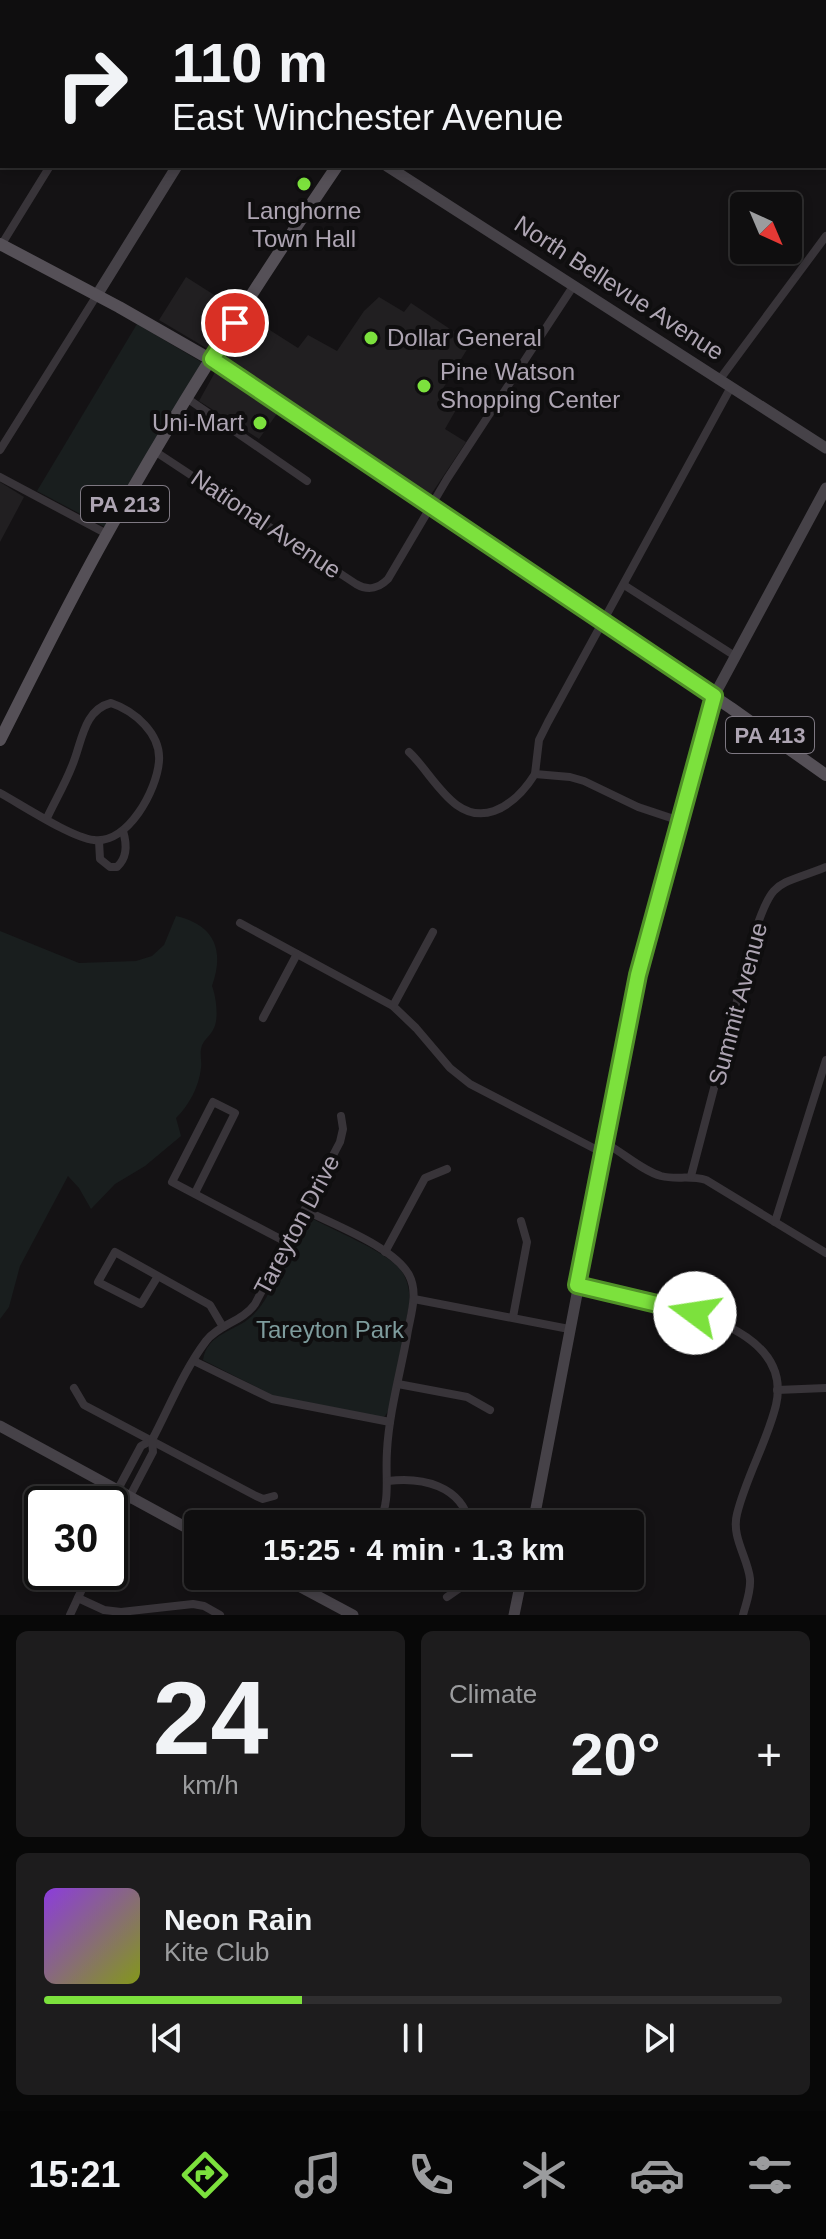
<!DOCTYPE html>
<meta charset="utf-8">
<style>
:root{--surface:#0f0e0f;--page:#1d1c1d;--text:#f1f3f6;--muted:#9b9c9e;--line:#2f2e2f;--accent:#7ce13d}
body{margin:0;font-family:Helvetica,sans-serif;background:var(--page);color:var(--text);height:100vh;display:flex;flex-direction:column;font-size:30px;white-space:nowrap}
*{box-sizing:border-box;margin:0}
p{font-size:26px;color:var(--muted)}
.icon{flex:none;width:44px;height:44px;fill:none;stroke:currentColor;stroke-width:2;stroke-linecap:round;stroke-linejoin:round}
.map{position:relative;height:1615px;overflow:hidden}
.details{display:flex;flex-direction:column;gap:16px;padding:16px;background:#080808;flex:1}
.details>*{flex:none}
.banner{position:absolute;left:0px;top:0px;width:826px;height:168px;box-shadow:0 4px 12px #0003,0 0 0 2px var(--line);background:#0f0e0f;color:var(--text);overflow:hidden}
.needle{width:52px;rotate:136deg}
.fabs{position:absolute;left:730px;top:192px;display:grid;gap:16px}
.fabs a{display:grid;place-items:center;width:72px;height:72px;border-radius:8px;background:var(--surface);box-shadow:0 4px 12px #0003,0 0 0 2px var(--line);font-size:40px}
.speed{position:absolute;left:24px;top:1486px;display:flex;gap:16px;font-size:40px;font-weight:700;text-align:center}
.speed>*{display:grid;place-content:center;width:104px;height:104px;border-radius:50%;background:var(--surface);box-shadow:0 4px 12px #0003,0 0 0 2px var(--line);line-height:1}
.speed .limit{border:4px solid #111;border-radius:12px;background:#fff;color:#111}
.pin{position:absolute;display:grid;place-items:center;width:68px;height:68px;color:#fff;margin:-34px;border:4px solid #fff;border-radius:50%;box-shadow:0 2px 8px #0007}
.me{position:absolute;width:88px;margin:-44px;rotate:284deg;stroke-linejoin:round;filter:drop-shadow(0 0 6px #0008)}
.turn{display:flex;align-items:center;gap:28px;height:168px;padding:0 40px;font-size:36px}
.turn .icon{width:104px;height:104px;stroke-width:2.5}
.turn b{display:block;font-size:56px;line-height:68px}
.big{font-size:60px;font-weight:600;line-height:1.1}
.details .card{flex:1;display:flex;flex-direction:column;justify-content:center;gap:12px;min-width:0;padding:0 28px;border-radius:12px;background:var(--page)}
.details .dial{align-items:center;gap:0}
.dial b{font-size:104px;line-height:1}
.song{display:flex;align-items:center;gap:24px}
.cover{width:96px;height:96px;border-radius:12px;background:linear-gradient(135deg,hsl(270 70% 55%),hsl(70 70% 35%))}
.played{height:8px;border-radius:4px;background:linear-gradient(90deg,var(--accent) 35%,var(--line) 35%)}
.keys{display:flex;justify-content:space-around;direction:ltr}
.heat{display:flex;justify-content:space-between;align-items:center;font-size:44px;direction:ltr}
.details .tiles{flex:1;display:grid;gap:16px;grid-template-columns:1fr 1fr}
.card:last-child{grid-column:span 2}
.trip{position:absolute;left:184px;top:1510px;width:460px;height:80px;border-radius:8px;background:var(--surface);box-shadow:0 4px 12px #0003,0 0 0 2px var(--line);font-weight:600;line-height:80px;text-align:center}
.dock{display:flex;height:128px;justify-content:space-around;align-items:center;background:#060606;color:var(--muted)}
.dock .icon{width:56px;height:56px}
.dock .active{color:var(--accent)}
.dock b{font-size:36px;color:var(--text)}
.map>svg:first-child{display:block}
.built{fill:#211f21}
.green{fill:#191e1e}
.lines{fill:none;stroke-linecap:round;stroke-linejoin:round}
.street{stroke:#383439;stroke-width:8}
.secondary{stroke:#464248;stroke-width:11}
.primary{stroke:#555057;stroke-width:12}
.route-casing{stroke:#519228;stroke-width:20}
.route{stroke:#7ce13d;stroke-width:14}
.poi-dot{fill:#7ce13d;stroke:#0f0e0f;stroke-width:3}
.labels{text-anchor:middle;stroke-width:8;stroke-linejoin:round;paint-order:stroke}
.shield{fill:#0f0e0f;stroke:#7e7882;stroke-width:2}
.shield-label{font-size:22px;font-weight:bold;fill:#aea5b3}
.poi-label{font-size:24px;fill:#aea5b3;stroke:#0f0e0f;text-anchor:start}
.street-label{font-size:24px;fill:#aea5b3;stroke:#0f0e0f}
.park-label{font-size:24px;fill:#7e9c9d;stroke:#0f0e0f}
</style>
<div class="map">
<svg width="826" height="1615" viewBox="0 0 826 1615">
<rect width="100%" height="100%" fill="#141214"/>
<g class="built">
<polygon points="186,277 298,348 308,335 337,351 364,311 379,297 404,312 411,303 471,343 442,390 461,401 445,429 466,442 430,496 286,401 259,439 199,401 223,358 159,320"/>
<polygon points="0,482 24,497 0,542"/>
</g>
<g class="green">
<polygon points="137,324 203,363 105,527 37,491"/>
<path d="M176,916C214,925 225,949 212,986C216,996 219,1018 214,1028C210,1037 203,1039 201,1049C200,1056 202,1062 201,1068C199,1087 189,1105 176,1118L181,1136L145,1166L115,1184L91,1209L79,1188L68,1176L20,1266L9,1307L0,1319V931L79,963L136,961L152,956L164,945Z"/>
<path d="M308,1219H313C335,1231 380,1249 397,1266C407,1275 409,1288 410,1301L389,1410L385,1416L382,1418L274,1396L203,1360C207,1333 235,1332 252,1316C278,1292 283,1243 308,1219Z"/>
</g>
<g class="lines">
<g class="street">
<polyline points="756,2 757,0"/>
<polyline points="0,130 2,127"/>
<polyline points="0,247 50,166"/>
<polyline points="720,379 826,236"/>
<polyline points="188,399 307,481"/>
<polyline points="0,450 97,295"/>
<path d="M156,452L356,584C368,591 378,589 388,579L447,479L574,285"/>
<polyline points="0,477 107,534"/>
<polyline points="624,585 735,656"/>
<path d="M409,752C433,774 454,825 494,811C513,804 525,790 535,774L570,777L584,781L638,807L680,821"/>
<polyline points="535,774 539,740 548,722 731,387"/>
<path d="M0,793C22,805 72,838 94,840C128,844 157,790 159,761C161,734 135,711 111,703C83,710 82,743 72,766C65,784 55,801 47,818"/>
<path d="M99,841L100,859L110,867H117C127,858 127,844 123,831"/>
<polyline points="240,923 393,1006 416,1028 450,1068 470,1084 603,1153"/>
<polyline points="393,1006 433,932"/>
<polyline points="263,1018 297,954"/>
<path d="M605,1143C624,1153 641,1170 661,1176C676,1180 690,1175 706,1180L826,1253"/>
<path d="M691,1176L755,932C773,877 777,887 826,867"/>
<polyline points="195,1193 235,1113 213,1102 172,1182 288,1243"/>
<path d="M305,1210C334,1225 394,1247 409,1275C419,1294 410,1316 407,1336C400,1374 389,1413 387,1451C385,1478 391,1499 379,1524"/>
<polyline points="775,1222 826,1060"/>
<polyline points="385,1252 425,1178 447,1169"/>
<polyline points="158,1276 141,1304 98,1282 115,1252 210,1305 223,1327"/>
<path d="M577,1285C634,1301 797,1314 776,1405C767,1442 746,1477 737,1514C731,1537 748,1558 750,1579C751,1592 746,1603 743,1615"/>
<polyline points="414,1299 569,1329"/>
<polyline points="513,1317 527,1242 521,1221"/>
<polyline points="194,1361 272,1399 390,1422"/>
<polyline points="398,1384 467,1397 490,1410"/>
<polyline points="74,1388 84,1405 256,1496 263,1499 274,1496"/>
<polyline points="777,1390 826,1388"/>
<path d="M388,1481C422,1477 461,1485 470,1524"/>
<polyline points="110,1504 141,1446 152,1440"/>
<path d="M110,1534L153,1452L152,1440C169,1408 184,1370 206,1341C219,1324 242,1322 255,1304L340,1142L343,1129L341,1116"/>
<polyline points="447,1597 460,1588 464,1576"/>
<polyline points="78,1598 104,1610 121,1612 193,1604 204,1606 220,1615"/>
<polyline points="70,1615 90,1572"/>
</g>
<g class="secondary">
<polyline points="79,0 83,2"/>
<polyline points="278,2 280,0"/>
<polyline points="387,166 826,448"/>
<polyline points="97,295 177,166"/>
<polyline points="0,1426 198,1534"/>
<polyline points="533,1524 638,975 714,696 826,488"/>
<polyline points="280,1576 353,1615"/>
<polyline points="514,1615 522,1576"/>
</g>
<g class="primary">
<polyline points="446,2 447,0"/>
<polyline points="0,244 119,307 222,366 731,708 826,775"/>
<path d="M0,740C35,671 69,601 107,534C177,408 256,285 337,166"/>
</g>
</g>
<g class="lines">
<g class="route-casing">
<polyline id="route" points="235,323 212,359 714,696 638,975 577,1285 695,1313"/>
</g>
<use href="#route" class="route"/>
</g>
<g class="poi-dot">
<circle cx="304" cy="184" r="8"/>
<circle cx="371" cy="338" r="8"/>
<circle cx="424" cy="386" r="8"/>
<circle cx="260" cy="423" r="8"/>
</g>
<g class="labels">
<g class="shield">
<rect x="81" y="486" width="88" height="36" rx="6"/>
<rect x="726" y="717" width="88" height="36" rx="6"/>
</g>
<g class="shield-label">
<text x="125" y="512">PA 213</text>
<text x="770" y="743">PA 413</text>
</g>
<g class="poi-label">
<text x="304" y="219" text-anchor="middle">Langhorne<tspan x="304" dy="28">Town Hall</tspan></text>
<text x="387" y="346">Dollar General</text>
<text x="440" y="380">Pine Watson<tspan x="440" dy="28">Shopping Center</tspan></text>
<text x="244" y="431" text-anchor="end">Uni-Mart</text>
</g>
<g class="street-label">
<text transform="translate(619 288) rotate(33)" y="8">North Bellevue Avenue</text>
<text transform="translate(266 524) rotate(34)" y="8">National Avenue</text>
<text transform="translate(738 1004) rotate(-75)" y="8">Summit Avenue</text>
<text transform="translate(297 1225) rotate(-62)" y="8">Tareyton Drive</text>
</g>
<g class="park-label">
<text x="330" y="1338">Tareyton Park</text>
</g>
</g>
</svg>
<div class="fabs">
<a><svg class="needle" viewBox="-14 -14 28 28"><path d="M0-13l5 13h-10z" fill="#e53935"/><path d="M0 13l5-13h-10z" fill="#9b9c9e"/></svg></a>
</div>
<div class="speed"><div class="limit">30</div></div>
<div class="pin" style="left:235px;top:323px;background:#d93025"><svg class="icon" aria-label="arrive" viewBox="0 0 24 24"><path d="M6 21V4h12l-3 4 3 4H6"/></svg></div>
<svg class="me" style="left:695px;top:1313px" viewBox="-20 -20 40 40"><circle r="19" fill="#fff"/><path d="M0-13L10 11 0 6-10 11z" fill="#7ce13d"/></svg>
<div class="trip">15:25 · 4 min · 1.3 km</div>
<div class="banner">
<div class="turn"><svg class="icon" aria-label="right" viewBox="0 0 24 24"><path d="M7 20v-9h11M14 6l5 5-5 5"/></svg><div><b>110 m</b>East Winchester Avenue</div></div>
</div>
</div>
<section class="details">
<div class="tiles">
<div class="card dial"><b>24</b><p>km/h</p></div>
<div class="card"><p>Climate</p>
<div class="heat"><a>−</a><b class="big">20°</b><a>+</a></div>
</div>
<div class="card">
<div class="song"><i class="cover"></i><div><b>Neon Rain</b><p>Kite Club</p></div></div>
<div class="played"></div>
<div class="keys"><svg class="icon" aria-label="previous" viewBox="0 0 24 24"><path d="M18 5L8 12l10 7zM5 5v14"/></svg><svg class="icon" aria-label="pause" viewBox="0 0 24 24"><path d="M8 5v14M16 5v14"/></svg><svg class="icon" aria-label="next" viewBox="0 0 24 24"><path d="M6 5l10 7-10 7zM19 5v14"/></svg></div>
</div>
</div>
</section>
<nav class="dock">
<b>15:21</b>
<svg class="icon active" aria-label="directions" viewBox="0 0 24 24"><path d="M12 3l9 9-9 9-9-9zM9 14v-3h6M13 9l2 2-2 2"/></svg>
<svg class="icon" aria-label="music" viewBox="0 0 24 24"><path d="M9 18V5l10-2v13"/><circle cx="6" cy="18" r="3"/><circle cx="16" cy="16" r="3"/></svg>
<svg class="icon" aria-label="phone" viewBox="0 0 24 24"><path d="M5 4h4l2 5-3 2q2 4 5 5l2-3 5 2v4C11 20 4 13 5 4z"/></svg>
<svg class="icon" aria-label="climate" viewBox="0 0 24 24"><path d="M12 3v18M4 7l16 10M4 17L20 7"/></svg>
<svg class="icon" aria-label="car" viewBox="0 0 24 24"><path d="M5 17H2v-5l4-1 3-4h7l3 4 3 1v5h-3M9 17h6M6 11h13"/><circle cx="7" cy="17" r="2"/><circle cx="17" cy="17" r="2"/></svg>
<svg class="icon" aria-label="filters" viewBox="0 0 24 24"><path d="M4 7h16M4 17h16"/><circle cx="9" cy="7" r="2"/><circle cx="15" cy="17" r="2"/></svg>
</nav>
